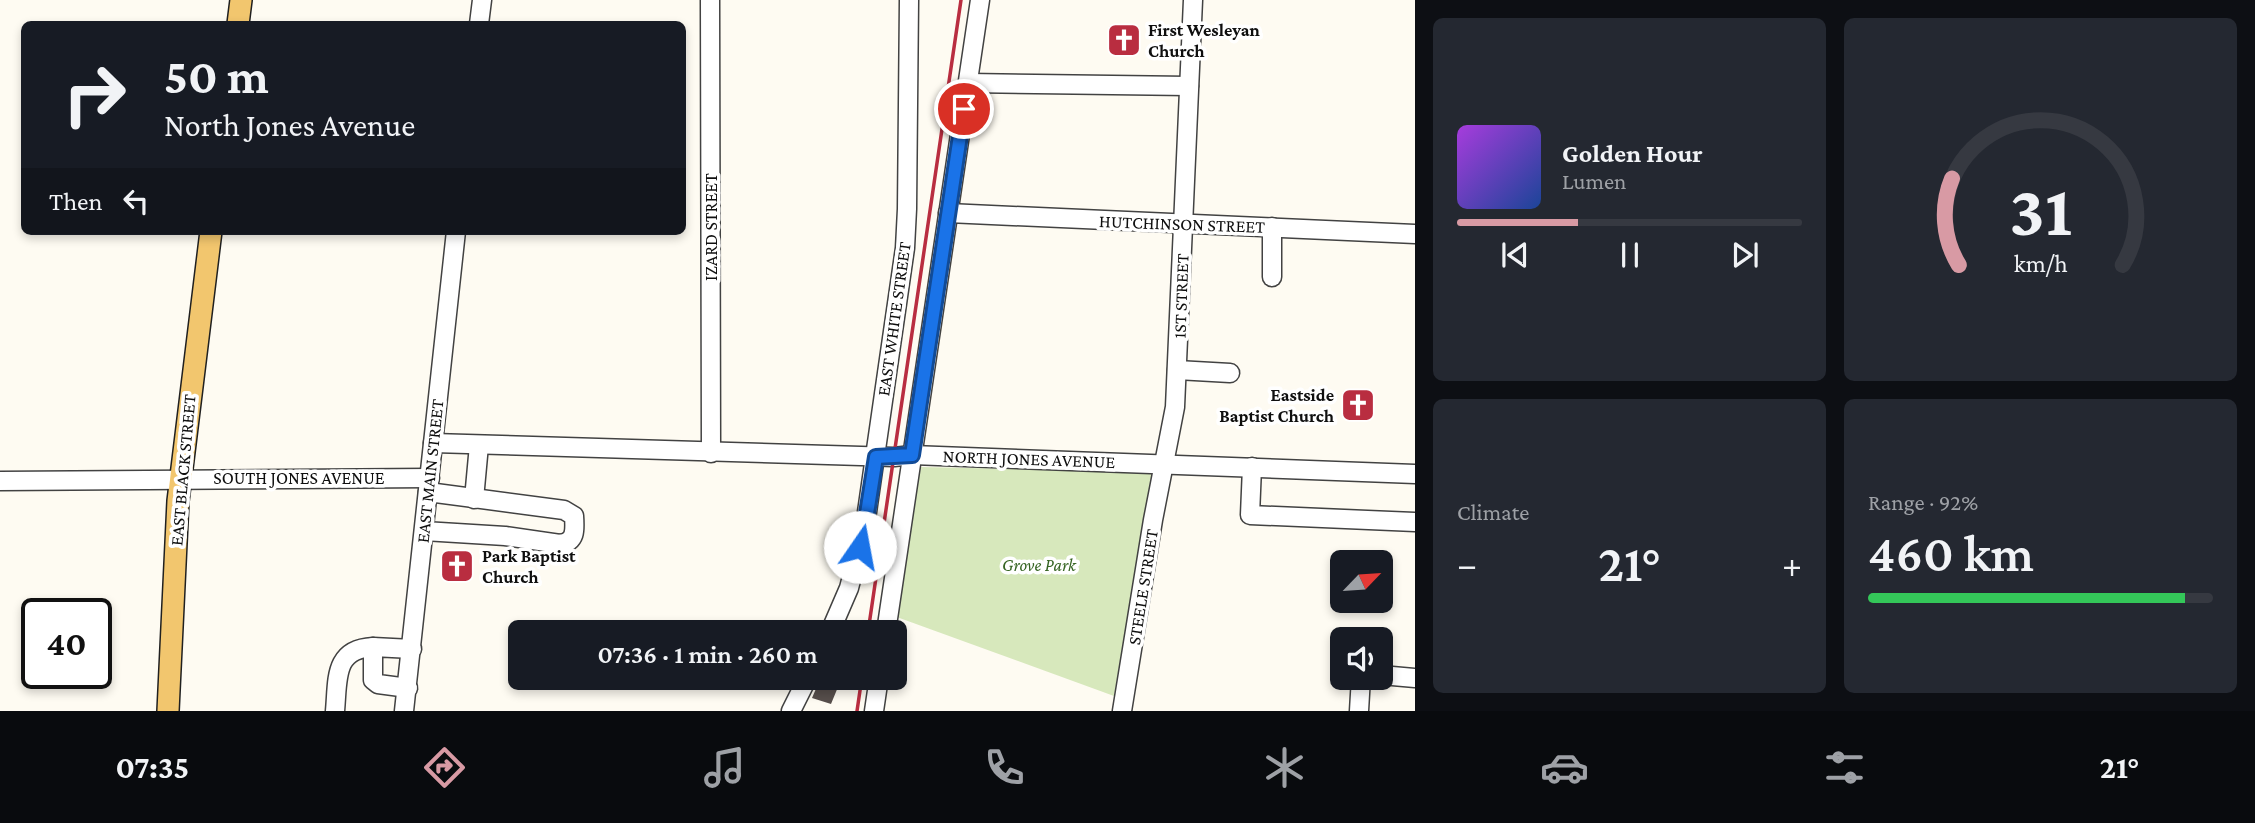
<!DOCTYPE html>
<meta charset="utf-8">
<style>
:root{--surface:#171b24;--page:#242831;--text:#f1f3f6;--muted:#9ea1a6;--line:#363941;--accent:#d89aa4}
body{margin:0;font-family:"Crimson Pro",serif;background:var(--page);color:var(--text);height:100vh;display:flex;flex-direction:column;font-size:26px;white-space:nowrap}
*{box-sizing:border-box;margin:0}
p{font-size:23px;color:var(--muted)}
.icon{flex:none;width:38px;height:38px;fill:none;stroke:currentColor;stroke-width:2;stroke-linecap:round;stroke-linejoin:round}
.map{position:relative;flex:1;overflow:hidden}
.panel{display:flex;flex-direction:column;gap:18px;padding:18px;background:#0d0f14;width:840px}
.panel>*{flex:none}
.banner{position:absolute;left:21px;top:21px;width:665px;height:214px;border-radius:10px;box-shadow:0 4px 10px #0003;background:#171b24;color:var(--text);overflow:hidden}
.needle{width:46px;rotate:65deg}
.fabs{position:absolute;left:1330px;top:550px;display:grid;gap:14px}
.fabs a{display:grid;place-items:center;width:63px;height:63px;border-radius:10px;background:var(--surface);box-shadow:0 4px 10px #0003;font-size:35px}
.speed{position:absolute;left:21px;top:598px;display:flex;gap:14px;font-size:35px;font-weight:700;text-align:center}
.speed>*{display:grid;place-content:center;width:91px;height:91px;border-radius:50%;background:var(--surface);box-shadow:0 4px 10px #0003;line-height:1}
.speed .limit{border:4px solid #111;border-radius:10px;background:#fff;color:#111}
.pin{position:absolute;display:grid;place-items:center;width:60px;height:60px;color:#fff;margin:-30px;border:4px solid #fff;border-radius:50%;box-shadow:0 2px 7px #0007}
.me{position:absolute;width:77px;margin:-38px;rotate:12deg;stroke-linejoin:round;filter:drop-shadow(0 0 5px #0008)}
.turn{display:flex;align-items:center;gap:24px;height:147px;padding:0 28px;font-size:32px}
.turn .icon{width:91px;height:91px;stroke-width:2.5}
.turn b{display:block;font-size:49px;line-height:60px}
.then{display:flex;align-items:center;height:66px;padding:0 28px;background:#0003;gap:14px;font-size:26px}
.big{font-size:52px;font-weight:600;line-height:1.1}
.panel .tile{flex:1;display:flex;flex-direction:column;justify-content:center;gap:10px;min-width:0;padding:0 24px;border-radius:10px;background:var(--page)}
.panel .dial{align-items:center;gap:0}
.dial svg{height:182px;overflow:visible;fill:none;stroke:var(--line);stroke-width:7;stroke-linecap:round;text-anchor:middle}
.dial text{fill:var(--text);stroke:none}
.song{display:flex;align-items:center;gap:21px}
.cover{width:84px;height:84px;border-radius:10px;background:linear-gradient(135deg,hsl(280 70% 55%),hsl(220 70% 35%))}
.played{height:7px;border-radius:4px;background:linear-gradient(90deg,var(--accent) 35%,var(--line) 35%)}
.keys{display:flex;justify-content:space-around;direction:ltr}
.heat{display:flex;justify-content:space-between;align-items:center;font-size:38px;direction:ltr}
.charge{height:10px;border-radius:5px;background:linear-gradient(90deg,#34c759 92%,var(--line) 0)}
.panel .tiles{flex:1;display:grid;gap:18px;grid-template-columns:repeat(2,1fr)}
.trip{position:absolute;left:508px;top:620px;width:399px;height:70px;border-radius:10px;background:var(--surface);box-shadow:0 4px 10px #0003;font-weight:600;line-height:70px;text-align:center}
.tabs{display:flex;height:112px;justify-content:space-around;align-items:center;background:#090b0e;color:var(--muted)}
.tabs .icon{width:49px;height:49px}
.tabs .active{color:var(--accent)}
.tabs b{font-size:32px;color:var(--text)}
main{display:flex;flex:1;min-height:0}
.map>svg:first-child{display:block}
.green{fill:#d7e8bc}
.building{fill:#574f4c}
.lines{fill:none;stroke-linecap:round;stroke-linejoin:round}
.minor-casing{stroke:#424242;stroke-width:21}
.major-casing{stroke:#202020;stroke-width:24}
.minor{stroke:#fff;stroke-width:18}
.major{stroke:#f2c66e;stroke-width:21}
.rail{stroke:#b92d40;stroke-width:3.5}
.route-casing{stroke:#114b97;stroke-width:18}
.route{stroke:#1a73e8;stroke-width:12}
.labels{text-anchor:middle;stroke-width:7;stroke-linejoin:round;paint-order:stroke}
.poi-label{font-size:18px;font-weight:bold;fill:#0f0f0f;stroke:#fff;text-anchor:start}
.street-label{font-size:18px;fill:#0f0f0f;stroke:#fff}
.park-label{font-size:18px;font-style:italic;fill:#356422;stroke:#fff}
</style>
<main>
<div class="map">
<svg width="1415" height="711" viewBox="0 0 1415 711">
<rect width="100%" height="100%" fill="#fefbf2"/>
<polygon class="green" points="920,467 1152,472 1114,696 894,616"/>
<polygon class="building" points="821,677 834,678 831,685 838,687 831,704 812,698"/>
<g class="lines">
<g class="minor-casing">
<g id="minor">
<polyline points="710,0 711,453"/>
<polyline points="479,24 482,0"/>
<polyline points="968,83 1189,86"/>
<polyline points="948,213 1415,234"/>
<polyline points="1272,227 1272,277"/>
<polyline points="1177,370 1230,373"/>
<polyline points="433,443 894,457 912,455 1415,474"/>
<polyline points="1252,467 1250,515 1415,522"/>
<polyline points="0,481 430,478"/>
<polyline points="474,499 479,445"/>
<path d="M424,531L505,536L560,544C576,542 575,530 574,516L564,510L428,492"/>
<polyline points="830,632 849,588 865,526 905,248 907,209 909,0"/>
<polyline points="886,632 980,0"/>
<polyline points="1381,675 1415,678"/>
<polyline points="408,688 378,684 373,680 373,647 412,649"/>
<path d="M335,711C338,680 333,649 373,647"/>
<polyline points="404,711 456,231"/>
<polyline points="791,711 808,677"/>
<polyline points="874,711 879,677"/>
<polyline points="1122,711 1153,520 1175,407 1193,0"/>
<polyline points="1359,711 1361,677"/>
</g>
</g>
<g class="major-casing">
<g id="major">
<polyline points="238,24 241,0"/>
<polyline points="168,711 178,501 211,231"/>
</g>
</g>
<use href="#minor" class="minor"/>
<use href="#major" class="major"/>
<g class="rail">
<polyline points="868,632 961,0"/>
<polyline points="857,711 862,677"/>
</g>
</g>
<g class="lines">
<g class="route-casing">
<polyline id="route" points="860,547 865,526 876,457 912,455 964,109"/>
</g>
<use href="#route" class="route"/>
</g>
<defs>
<g id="church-square" transform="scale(1.75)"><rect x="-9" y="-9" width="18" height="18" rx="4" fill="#b92d40" stroke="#fff"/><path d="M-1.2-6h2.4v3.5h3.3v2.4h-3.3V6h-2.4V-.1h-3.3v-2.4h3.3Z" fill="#fff"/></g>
</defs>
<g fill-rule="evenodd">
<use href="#church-square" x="1124" y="40"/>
<use href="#church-square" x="1358" y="405"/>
<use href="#church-square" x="457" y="566"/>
</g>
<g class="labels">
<g class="poi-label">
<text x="1148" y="36">First Wesleyan<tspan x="1148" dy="21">Church</tspan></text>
<text x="1334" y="401" text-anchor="end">Eastside<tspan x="1334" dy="21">Baptist Church</tspan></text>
<text x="482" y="562">Park Baptist<tspan x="482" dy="21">Church</tspan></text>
</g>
<g class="street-label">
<text transform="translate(1182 224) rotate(2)" y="6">HUTCHINSON STREET</text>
<text transform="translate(711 227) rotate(-90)" y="6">IZARD STREET</text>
<text transform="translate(1181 296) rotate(-88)" y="6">1ST STREET</text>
<text transform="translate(894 319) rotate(-82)" y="6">EAST WHITE STREET</text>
<text transform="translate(1029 459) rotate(2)" y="6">NORTH JONES AVENUE</text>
<text transform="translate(183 470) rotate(-85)" y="6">EAST BLACK STREET</text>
<text transform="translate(430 471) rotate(-84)" y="6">EAST MAIN STREET</text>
<text x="299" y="484">SOUTH JONES AVENUE</text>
<text transform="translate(1143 587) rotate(-81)" y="6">STEELE STREET</text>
</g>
<g class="park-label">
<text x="1039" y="571">Grove Park</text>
</g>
</g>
</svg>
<div class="fabs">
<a><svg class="needle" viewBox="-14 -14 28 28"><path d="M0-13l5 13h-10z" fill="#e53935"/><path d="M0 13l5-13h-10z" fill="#9ea1a6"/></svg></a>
<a><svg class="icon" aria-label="sound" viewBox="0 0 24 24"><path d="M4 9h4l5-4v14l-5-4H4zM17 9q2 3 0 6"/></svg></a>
</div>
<div class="speed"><div class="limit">40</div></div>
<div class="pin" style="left:964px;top:109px;background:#d93025"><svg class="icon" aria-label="arrive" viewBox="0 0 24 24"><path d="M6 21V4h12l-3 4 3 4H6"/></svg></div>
<svg class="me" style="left:860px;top:547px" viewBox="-20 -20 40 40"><circle r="19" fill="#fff"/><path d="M0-13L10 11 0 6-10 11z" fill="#1a73e8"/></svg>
<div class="trip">07:36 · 1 min · 260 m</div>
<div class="banner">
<div class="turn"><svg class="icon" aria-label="right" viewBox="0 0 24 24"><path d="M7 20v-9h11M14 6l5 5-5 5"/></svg><div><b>50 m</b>North Jones Avenue</div></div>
<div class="then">Then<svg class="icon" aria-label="left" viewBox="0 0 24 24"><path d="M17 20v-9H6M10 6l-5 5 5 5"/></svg></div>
</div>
</div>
<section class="panel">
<div class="tiles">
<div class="tile">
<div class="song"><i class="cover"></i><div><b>Golden Hour</b><p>Lumen</p></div></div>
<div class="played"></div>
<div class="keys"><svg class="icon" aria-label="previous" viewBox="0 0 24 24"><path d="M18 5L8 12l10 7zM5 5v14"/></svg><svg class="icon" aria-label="pause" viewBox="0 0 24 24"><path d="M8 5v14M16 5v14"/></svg><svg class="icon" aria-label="next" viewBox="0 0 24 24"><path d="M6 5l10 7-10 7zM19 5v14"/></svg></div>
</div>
<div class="tile dial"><svg viewBox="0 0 100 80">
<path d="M14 69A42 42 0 1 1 86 69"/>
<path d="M14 69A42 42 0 0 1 11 31" stroke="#d89aa4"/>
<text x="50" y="56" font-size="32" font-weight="700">31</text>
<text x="50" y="72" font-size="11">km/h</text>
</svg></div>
<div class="tile"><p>Climate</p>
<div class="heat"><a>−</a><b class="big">21°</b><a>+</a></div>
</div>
<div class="tile"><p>Range · 92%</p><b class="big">460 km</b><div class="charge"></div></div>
</div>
</section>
</main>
<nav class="tabs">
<b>07:35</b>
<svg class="icon active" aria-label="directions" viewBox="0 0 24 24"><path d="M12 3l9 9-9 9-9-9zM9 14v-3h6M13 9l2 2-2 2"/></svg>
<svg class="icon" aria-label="music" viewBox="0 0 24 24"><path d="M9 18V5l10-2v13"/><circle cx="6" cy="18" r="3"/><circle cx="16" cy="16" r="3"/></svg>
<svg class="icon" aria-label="phone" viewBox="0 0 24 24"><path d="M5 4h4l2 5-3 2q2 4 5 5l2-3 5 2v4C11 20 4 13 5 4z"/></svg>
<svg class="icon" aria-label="climate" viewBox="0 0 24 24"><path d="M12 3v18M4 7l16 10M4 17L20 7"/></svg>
<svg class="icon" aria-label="car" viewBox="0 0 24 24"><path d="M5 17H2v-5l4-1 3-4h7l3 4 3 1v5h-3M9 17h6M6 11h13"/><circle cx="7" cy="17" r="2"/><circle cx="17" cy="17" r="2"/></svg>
<svg class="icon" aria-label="filters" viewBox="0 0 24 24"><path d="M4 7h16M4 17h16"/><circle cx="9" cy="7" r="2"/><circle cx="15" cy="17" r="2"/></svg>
<b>21°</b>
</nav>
